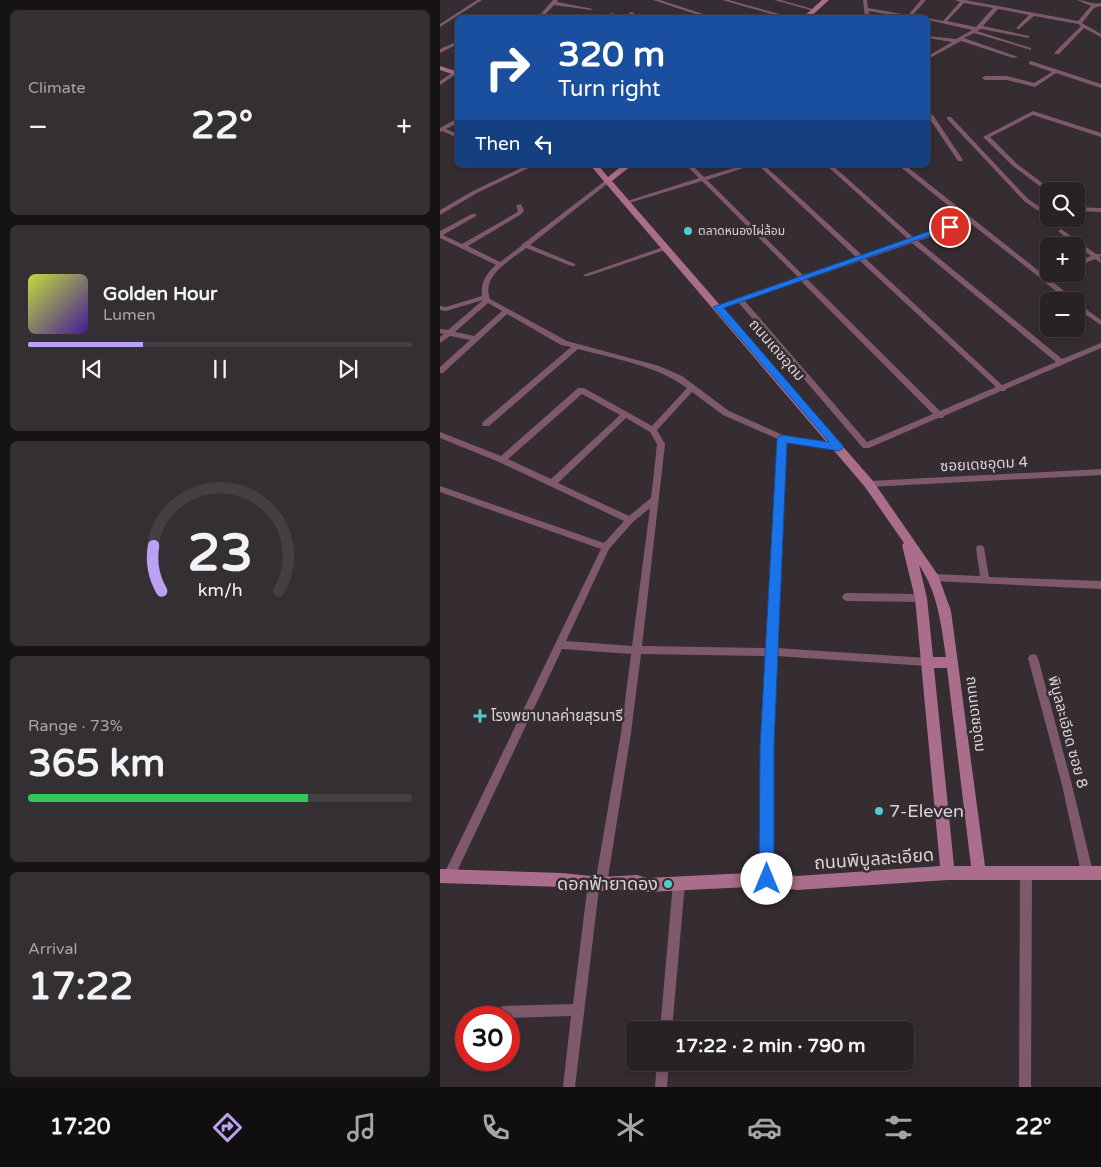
<!DOCTYPE html>
<meta charset="utf-8">
<style>
:root{--surface:#282225;--page:#342f32;--text:#f1f3f6;--muted:#a5a4a7;--line:#443f42;--accent:#bca0f2}
body{margin:0;font-family:"Varela Round","Noto Sans Thai",sans-serif;background:var(--page);color:var(--text);height:100vh;display:flex;flex-direction:column;font-size:19px;white-space:nowrap}
*{box-sizing:border-box;margin:0}
p{font-size:16px;color:var(--muted)}
.icon{flex:none;width:28px;height:28px;fill:none;stroke:currentColor;stroke-width:2;stroke-linecap:round;stroke-linejoin:round}
.map{position:relative;flex:1;overflow:hidden}
.sheet{display:flex;flex-direction:column;gap:10px;padding:10px;background:#161314;width:440px}
.sheet>*{flex:none}
.guide{position:absolute;left:15px;top:15px;width:475px;height:152px;border-radius:8px;box-shadow:0 2px 8px #0003,0 0 0 1px var(--line);background:#1a4fa0;color:#fff;overflow:hidden}
.fabs{position:absolute;left:600px;top:182px;display:grid;gap:10px}
.fabs a{display:grid;place-items:center;width:45px;height:45px;border-radius:8px;background:var(--surface);box-shadow:0 2px 8px #0003,0 0 0 1px var(--line);font-size:25px}
.speed{position:absolute;left:15px;top:1006px;display:flex;gap:10px;font-size:25px;font-weight:700;text-align:center}
.speed>*{display:grid;place-content:center;width:65px;height:65px;border-radius:50%;background:var(--surface);box-shadow:0 2px 8px #0003,0 0 0 1px var(--line);line-height:1}
.speed .limit{border:8px solid #d22;background:#fff;color:#111}
.pin{position:absolute;display:grid;place-items:center;width:42px;height:42px;color:#fff;margin:-21px;border:2px solid #fff;border-radius:50%;box-shadow:0 1px 5px #0007}
.me{position:absolute;width:55px;margin:-28px;rotate:0deg;stroke-linejoin:round;filter:drop-shadow(0 0 4px #0008)}
.turn{display:flex;align-items:center;gap:18px;height:105px;padding:0 20px;font-size:22px}
.turn .icon{width:65px;height:65px;stroke-width:2.5}
.turn b{display:block;font-size:35px;line-height:42px}
.then{display:flex;align-items:center;height:48px;padding:0 20px;background:#0003;gap:10px;font-size:19px}
.big{font-size:38px;font-weight:800;line-height:1.1}
.sheet .card{flex:1;display:flex;flex-direction:column;justify-content:center;gap:8px;min-width:0;padding:0 18px;border-radius:8px;background:var(--page)}
.sheet .dial{align-items:center;gap:0}
.dial svg{height:130px;overflow:visible;fill:none;stroke:var(--line);stroke-width:7;stroke-linecap:round;text-anchor:middle}
.dial text{fill:var(--text);stroke:none}
.song{display:flex;align-items:center;gap:15px}
.cover{width:60px;height:60px;border-radius:8px;background:linear-gradient(135deg,hsl(70 70% 55%),hsl(260 70% 35%))}
.played{height:5px;border-radius:2px;background:linear-gradient(90deg,var(--accent) 30%,var(--line) 30%)}
.keys{display:flex;justify-content:space-around;direction:ltr}
.heat{display:flex;justify-content:space-between;align-items:center;font-size:28px;direction:ltr}
.charge{height:8px;border-radius:4px;background:linear-gradient(90deg,#34c759 73%,var(--line) 0)}
.trip{position:absolute;left:186px;top:1021px;width:288px;height:50px;border-radius:8px;background:var(--surface);box-shadow:0 2px 8px #0003,0 0 0 1px var(--line);font-weight:800;line-height:50px;text-align:center}
.menu{display:flex;height:80px;justify-content:space-around;align-items:center;background:#100e0f;color:var(--muted)}
.menu .icon{width:35px;height:35px}
.menu .on{color:var(--accent)}
.menu b{font-size:22px;color:var(--text)}
main{display:flex;flex:1;min-height:0}
.map>svg:first-child{display:block}
.lines{fill:none;stroke-linecap:round;stroke-linejoin:round}
.street{fill:#7e586b;fill-rule:evenodd}
.secondary{fill:#aa6d8b;fill-rule:evenodd}
.route{fill:#1a73e8;stroke:#114b97}
.poi-dot{fill:#51ccd1;stroke:#352d31;stroke-width:2}
.labels{text-anchor:middle;stroke-width:5;stroke-linejoin:round;paint-order:stroke}
.far-poi-label{font-size:12px;fill:#dad4d7;stroke:#352d31;text-anchor:start}
.street-label{font-size:15px;fill:#dad4d7;stroke:#352d31}
.poi-label{font-size:15px;fill:#dad4d7;stroke:#352d31;text-anchor:start}
.near-poi-label{font-size:18px;fill:#dad4d7;stroke:#352d31;text-anchor:start}
.near-street-label{font-size:18px;fill:#dad4d7;stroke:#352d31}
</style>
<main>
<section class="sheet">
<div class="card"><p>Climate</p>
<div class="heat"><a>−</a><b class="big">22°</b><a>+</a></div>
</div>
<div class="card">
<div class="song"><i class="cover"></i><div><b>Golden Hour</b><p>Lumen</p></div></div>
<div class="played"></div>
<div class="keys"><svg class="icon" aria-label="previous" viewBox="0 0 24 24"><path d="M18 5L8 12l10 7zM5 5v14"/></svg><svg class="icon" aria-label="pause" viewBox="0 0 24 24"><path d="M8 5v14M16 5v14"/></svg><svg class="icon" aria-label="next" viewBox="0 0 24 24"><path d="M6 5l10 7-10 7zM19 5v14"/></svg></div>
</div>
<div class="card dial"><svg viewBox="0 0 100 80">
<path d="M14 69A42 42 0 1 1 86 69"/>
<path d="M14 69A42 42 0 0 1 9 41" stroke="#bca0f2"/>
<text x="50" y="56" font-size="32" font-weight="700">23</text>
<text x="50" y="72" font-size="11">km/h</text>
</svg></div>
<div class="card"><p>Range · 73%</p><b class="big">365 km</b><div class="charge"></div></div>
<div class="card"><p>Arrival</p><b class="big">17:22</b></div>
</section>
<div class="map">
<svg width="661" height="1087" viewBox="0 0 661 1087">
<rect width="100%" height="100%" fill="#352d31"/>
<g class="lines">
<g class="street">
<polygon points="37,0 42,0 0,27 0,24"/>
<polygon points="113,0 118,0 117,2 153,9 151,10 114,5 102,18 97,18"/>
<polygon points="213,0 220,0 276,18 267,18"/>
<polygon points="282,0 289,0 354,18 345,18"/>
<polygon points="334,0 341,0 376,10 374,11"/>
<polygon points="423,0 427,0 428,8 468,15 481,0 486,0 472,16 480,18 467,18 429,11 429,18 425,18"/>
<path d="M515,0H525L638,21L651,6L637,0C646,0 652,5 661,3V6L654,8L642,23L661,34V37L644,28L619,54H615V52L641,26L638,24L594,16L579,29H577V27L589,15L558,9L543,26L589,36V38L541,29L537,31L591,48V50L534,33L524,38L578,57L573,58L521,41L488,59V56L512,42L488,38V36L516,39L532,30L488,20V18L503,21L520,2ZM524,3L553,8L536,27L507,21Z"/>
<polygon points="191,12 195,13 188,18 182,18"/>
<polygon points="171,13 175,14 172,18 166,18"/>
<polygon points="18,41 18,44 0,53 0,49"/>
<polygon points="591,61 661,84 661,88 616,73 595,87 567,80 545,80 542,78 545,76 567,76 594,83 612,72 589,64 589,62"/>
<polygon points="13,72 18,73 0,85 0,81"/>
<polygon points="593,111 661,133 661,137 593,115 550,137 577,164 613,191 609,191 609,193 573,166 543,137"/>
<polygon points="488,114 493,115 523,160 522,161 518,161 489,118 488,118"/>
<polygon points="507,117 511,117 588,199 600,207 609,207 609,211 597,210 584,201 507,119"/>
<polygon points="18,118 18,123 6,129 18,134 18,138 2,131 0,132 0,128"/>
<polygon points="87,165 95,165 37,193 0,215 0,210 33,191"/>
<path d="M246,165H252L264,177L304,165H313L267,180L363,275L416,257L318,165H324L422,255L469,240L386,165H392L474,238L526,220L458,165H465L604,275L609,273L616,274L608,278L636,301H629L600,279L599,277L530,223L478,241L622,359L661,343V348L566,389L565,391H561L504,416L503,418H498L429,448H423L298,302L278,309L275,307L297,298L358,277L262,181L189,203L184,202L259,178ZM472,243L616,362L562,385L426,259ZM420,261L556,387L500,411L367,279ZM361,281L493,414L427,442L304,300Z"/>
<path d="M166,180L171,181L90,245L135,264V266H131L86,248C71,260 41,275 50,299L127,341L219,366L242,376L289,411L343,435L402,445L403,447L402,449L399,450L346,441L337,648L487,658L490,659L492,662L490,665L487,666L336,656L332,746L333,879L331,883L327,885L323,883L321,879L322,746L327,656L201,654L191,733L167,884L165,888L161,890L159,889L135,1087H123L131,1016L69,1018L59,1016L57,1012L59,1008L63,1006L133,1004L148,883L150,879L154,877L156,878L181,733L191,654L122,649L13,880L9,882L5,880L3,876L5,872L161,549L0,492V486L164,543L184,521L59,462L0,438V432L61,456L138,388H144L212,426L247,388C216,365 174,359 138,349L49,426H43L42,424L43,422L131,347L121,345L67,314L3,373H0V367L30,340L10,336L0,343V337L4,334L0,333V329L8,330L43,300L6,311L0,310V306L6,307L42,296C40,283 47,272 56,265L0,238V231L32,214H36V216L3,235L22,244L76,213L78,211L76,205L81,204L84,211L80,215L28,246L60,262L81,246L82,244L84,243ZM48,303L62,311L34,336L15,332ZM252,392L283,415L338,439L327,648L202,646L225,444L217,430ZM142,394L180,415L111,479L68,459ZM186,418L210,432L217,444L211,498L189,516L118,483ZM210,508L192,646L126,641L169,549L193,522Z"/>
<polygon points="636,207 661,208 661,212 636,211"/>
<polygon points="621,229 656,254 661,254 660,257 661,263 655,259 636,267 636,262 651,256 619,232 618,231"/>
<polygon points="226,246 229,248 228,249 148,276 144,276 143,275"/>
<polygon points="636,302 661,320 661,325 636,308"/>
<polygon points="661,469 661,475 429,487 425,484 429,481"/>
<polygon points="540,545 543,546 544,548 549,577 661,581 661,589 491,581 489,578 491,575 494,574 540,576 536,548 537,546"/>
<polygon points="407,593 481,594 484,595 486,598 484,601 481,602 407,601 404,600 402,597 404,594"/>
<polygon points="593,654 596,655 598,658 632,785 653,872 651,876 647,878 643,876 641,872 622,785 588,658 590,655"/>
<polygon points="586,866 590,868 592,872 591,1087 579,1087 580,872 582,868"/>
<polygon points="239,877 243,879 245,883 232,1030 220,1030 233,883 235,879"/>
<polygon points="217,1062 229,1062 227,1087 215,1087"/>
</g>
<g class="secondary">
<polygon points="382,0 389,0 369,18 362,18"/>
<polygon points="0,66 18,72 18,76 0,70"/>
<path d="M150,165H158L168,177L183,165H192L172,181L433,481L498,575L511,611L545,866H661V880H508L357,890L327,886L207,892L197,889L161,891L122,887L0,883V869L122,873L161,877L197,875L207,878L327,872L357,876L500,866L475,598L462,545L464,543L425,487ZM479,565C498,593 501,624 506,657H493L487,598ZM494,668H507L531,866H514Z"/>
</g>
</g>
<polygon class="route" points="507,225 514,227 284,308 404,447 399,451 347,443 334,746 334,879 332,884 327,886 321,884 319,879 320,746 337,438 342,435 389,442 273,307"/>
<g class="poi-dot">
<circle cx="248" cy="231" r="5"/>
<path d="M37.5 708.5h5v5h5v5h-5v5h-5v-5h-5v-5h5z"/>
<circle cx="439" cy="811" r="5"/>
<circle cx="228" cy="884" r="5"/>
</g>
<g class="labels">
<g class="far-poi-label">
<text x="258" y="235">ตลาดหนองไผ่ล้อม</text>
</g>
<g class="street-label">
<text transform="translate(337 350) rotate(49)" y="5">ถนนเดชอุดม</text>
<text transform="translate(544 464) rotate(-3)" y="5">ซอยเดชอุดม 4</text>
<text transform="translate(536 714) rotate(83)" y="5">ถนนเดชอุดม</text>
<text transform="translate(628 732) rotate(75)" y="5">พิบูลละเอียด ซอย 8</text>
</g>
<g class="poi-label">
<text x="51" y="721">โรงพยาบาลค่ายสุรนารี</text>
</g>
<g class="near-poi-label">
<text x="449" y="817">7-Eleven</text>
<text x="218" y="890" text-anchor="end">ดอกฟ้ายาดอง</text>
</g>
<g class="near-street-label">
<text transform="translate(434 859) rotate(-4)" y="6">ถนนพิบูลละเอียด</text>
</g>
</g>
</svg>
<div class="fabs">
<a><svg class="icon" aria-label="search" viewBox="0 0 24 24"><circle cx="10" cy="10" r="6"/><path d="M15 15l6 6"/></svg></a>
<a>+</a>
<a>−</a>
</div>
<div class="speed"><div class="limit">30</div></div>
<div class="pin" style="left:510px;top:227px;background:#d93025"><svg class="icon" aria-label="arrive" viewBox="0 0 24 24"><path d="M6 21V4h12l-3 4 3 4H6"/></svg></div>
<svg class="me" style="left:327px;top:879px" viewBox="-20 -20 40 40"><circle r="19" fill="#fff"/><path d="M0-13L10 11 0 6-10 11z" fill="#1a73e8"/></svg>
<div class="trip">17:22 · 2 min · 790 m</div>
<div class="guide">
<div class="turn"><svg class="icon" aria-label="right" viewBox="0 0 24 24"><path d="M7 20v-9h11M14 6l5 5-5 5"/></svg><div><b>320 m</b>Turn right</div></div>
<div class="then">Then<svg class="icon" aria-label="left" viewBox="0 0 24 24"><path d="M17 20v-9H6M10 6l-5 5 5 5"/></svg></div>
</div>
</div>
</main>
<nav class="menu">
<b>17:20</b>
<svg class="icon on" aria-label="directions" viewBox="0 0 24 24"><path d="M12 3l9 9-9 9-9-9zM9 14v-3h6M13 9l2 2-2 2"/></svg>
<svg class="icon" aria-label="music" viewBox="0 0 24 24"><path d="M9 18V5l10-2v13"/><circle cx="6" cy="18" r="3"/><circle cx="16" cy="16" r="3"/></svg>
<svg class="icon" aria-label="phone" viewBox="0 0 24 24"><path d="M5 4h4l2 5-3 2q2 4 5 5l2-3 5 2v4C11 20 4 13 5 4z"/></svg>
<svg class="icon" aria-label="climate" viewBox="0 0 24 24"><path d="M12 3v18M4 7l16 10M4 17L20 7"/></svg>
<svg class="icon" aria-label="car" viewBox="0 0 24 24"><path d="M5 17H2v-5l4-1 3-4h7l3 4 3 1v5h-3M9 17h6M6 11h13"/><circle cx="7" cy="17" r="2"/><circle cx="17" cy="17" r="2"/></svg>
<svg class="icon" aria-label="filters" viewBox="0 0 24 24"><path d="M4 7h16M4 17h16"/><circle cx="9" cy="7" r="2"/><circle cx="15" cy="17" r="2"/></svg>
<b>22°</b>
</nav>
